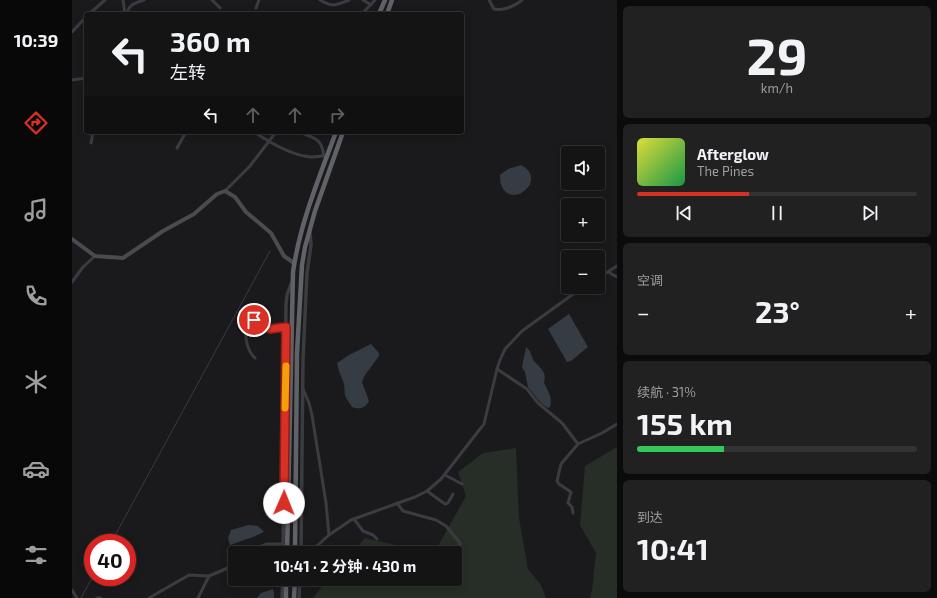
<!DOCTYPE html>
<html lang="zh">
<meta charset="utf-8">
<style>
:root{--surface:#141415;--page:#212122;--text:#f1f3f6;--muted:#9d9ea0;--line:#333334;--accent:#d93025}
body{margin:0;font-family:"Exo 2","Noto Sans SC",sans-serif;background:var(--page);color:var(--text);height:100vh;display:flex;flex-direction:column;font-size:15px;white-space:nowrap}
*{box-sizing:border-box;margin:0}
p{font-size:13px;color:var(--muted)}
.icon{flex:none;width:22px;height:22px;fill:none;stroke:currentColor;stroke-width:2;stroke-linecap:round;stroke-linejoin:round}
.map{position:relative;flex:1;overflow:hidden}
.sheet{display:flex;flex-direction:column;gap:6px;padding:6px;background:#0b0b0c;width:320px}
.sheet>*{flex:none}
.banner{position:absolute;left:12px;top:12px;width:380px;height:122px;border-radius:4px;box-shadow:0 2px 10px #0003,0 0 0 1px var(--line);background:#141415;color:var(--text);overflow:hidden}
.tools{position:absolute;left:489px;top:146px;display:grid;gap:8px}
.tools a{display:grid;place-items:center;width:44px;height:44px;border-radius:4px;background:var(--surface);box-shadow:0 2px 10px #0003,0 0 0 1px var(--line);font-size:20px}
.speed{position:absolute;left:12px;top:534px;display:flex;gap:8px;font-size:20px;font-weight:700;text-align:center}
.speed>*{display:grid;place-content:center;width:52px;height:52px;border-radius:50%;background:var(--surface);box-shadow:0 2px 10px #0003,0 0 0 1px var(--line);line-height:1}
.speed .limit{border:6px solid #d22;background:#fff;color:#111}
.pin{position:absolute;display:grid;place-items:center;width:34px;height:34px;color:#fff;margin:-17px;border:2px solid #fff;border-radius:50%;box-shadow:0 1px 4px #0007}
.me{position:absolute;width:44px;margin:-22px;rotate:1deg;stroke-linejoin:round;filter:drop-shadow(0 0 3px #0008)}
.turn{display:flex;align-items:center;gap:14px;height:84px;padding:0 20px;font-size:18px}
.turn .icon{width:52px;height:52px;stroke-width:2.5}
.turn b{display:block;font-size:28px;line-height:34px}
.lanes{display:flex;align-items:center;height:38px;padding:0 20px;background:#0003;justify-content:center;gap:20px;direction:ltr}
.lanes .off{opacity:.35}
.big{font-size:30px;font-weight:700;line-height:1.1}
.sheet .widget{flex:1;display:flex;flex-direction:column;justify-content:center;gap:6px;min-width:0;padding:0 14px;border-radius:6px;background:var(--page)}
.sheet .dial{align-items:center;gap:0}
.dial b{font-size:52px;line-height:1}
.song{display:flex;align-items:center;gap:12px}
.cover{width:48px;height:48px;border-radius:6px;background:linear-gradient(135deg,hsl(60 70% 55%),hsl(140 70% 35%))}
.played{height:4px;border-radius:2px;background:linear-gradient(90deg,var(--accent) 40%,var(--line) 40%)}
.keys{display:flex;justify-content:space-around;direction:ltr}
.heat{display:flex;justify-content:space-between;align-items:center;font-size:22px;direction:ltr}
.charge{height:6px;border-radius:3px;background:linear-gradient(90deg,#34c759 31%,var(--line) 0)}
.trip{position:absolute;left:156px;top:546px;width:234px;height:40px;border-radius:4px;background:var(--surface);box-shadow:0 2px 10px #0003,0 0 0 1px var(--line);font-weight:700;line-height:40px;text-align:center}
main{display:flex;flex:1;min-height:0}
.menu{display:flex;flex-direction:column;width:72px;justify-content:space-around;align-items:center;background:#080808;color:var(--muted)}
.menu .icon{width:28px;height:28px}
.menu .selected{color:var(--accent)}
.menu b{font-size:18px;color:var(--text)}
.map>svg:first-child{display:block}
.green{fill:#262e27}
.water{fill:#353c43}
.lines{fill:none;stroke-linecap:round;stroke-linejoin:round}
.stream{stroke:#353c43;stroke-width:1}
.minor{stroke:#3b3c40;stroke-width:3}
.tertiary{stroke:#3b3c40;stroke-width:3.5}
.secondary{stroke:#494b50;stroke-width:4}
.trunk{stroke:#606268;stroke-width:4.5}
.route-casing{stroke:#8d1f18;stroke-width:10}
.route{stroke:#d93025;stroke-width:7}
.slow{stroke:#f59e0b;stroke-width:7}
</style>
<main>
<nav class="menu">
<b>10:39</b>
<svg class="icon selected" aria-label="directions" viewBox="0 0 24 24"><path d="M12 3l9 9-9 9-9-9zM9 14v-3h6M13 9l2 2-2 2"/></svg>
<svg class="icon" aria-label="music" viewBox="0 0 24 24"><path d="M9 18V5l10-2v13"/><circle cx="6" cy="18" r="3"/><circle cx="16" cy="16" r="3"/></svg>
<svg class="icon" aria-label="phone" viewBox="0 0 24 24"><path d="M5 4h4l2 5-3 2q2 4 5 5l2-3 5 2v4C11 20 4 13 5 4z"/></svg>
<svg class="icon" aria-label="climate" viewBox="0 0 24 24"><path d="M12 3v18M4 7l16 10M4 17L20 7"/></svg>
<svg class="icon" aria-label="car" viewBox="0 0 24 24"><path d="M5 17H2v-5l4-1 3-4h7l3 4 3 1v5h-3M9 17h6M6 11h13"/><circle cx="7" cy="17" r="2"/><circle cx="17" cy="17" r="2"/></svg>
<svg class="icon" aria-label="filters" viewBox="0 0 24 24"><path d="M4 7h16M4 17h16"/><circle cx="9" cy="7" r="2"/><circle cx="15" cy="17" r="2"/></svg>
</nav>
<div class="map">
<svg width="545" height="598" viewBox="0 0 545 598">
<rect width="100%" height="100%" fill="#1a1a1c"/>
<g class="green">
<polygon points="545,447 545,598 518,598 520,591 524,553 508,525 513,466"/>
<polygon points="444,448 447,518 456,569 469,585 474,598 241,598 256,579 383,579 383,553 362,553 394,496 386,472 411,453"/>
<polygon points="293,538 332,547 348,553 280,553"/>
</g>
<g class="water">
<path d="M449,165C476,179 442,209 430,187C428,183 428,179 428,175L436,169Z"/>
<polygon points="497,314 516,347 499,361 495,362 476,329"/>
<path d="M299,344L307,353V356L293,375L290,382L297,401C293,408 288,410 280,407L273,396L272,384L267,371L265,363L277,355Z"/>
<path d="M454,347C459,351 459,356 462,361C469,369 475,372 472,383C476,391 481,398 478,407L476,408L469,403L456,387L453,372L450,367Z"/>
<polygon points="176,525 186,526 192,532 181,537 158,545 156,538 159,530"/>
<polygon points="201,589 202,594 202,598 185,598 189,593"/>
</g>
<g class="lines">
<g class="stream">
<polyline points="39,543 198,251"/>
<polyline points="9,598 21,576"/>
</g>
<g class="minor">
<polyline points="51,0 53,14"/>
<polyline points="140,0 148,8"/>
<path d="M248,0C261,8 264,5 277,0"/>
<polyline points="291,0 299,5"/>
<path d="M417,0L422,9C432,11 443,6 450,0"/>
<polyline points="184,8 187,0"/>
<polyline points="17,14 33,0"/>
<path d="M55,14C57,4 63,3 72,0"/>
<polyline points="290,14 303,0"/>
<polyline points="0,32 14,17"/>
<polyline points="0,80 14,78"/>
<path d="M182,132C197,142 221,156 239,157C245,157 250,156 255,155"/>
<path d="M227,132C243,139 249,137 252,156"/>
<polyline points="19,143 21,132"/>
<polyline points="105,148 114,132"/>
<polyline points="153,191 178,166 204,132"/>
<polyline points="536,272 545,277"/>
<polyline points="526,278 545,266"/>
<polyline points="0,282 11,267 23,256"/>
<path d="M183,358C175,351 172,336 175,325L183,320L198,329L214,327"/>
<polyline points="425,369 455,389 466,403 490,423 506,444"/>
<polyline points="231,389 237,403 240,415 254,503 257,535"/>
<polyline points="373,475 390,484"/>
<polyline points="355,491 373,504 376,503 381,494"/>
<polyline points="325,503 331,511 364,520 374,526 388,543 388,548 385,558"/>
<polyline points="501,513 500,507 496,503 499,492 487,484 485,481 489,464 506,444 530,433 545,424"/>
<polyline points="282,519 291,531 301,535 305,539"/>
<polyline points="156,551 169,547 180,550 195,544 211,544"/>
<polyline points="234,553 246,545 257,535 279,520 343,497 355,491 369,479 412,424 425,369 428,360 433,349 450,331 511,287"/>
<polyline points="0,590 5,598"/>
<polyline points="25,598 29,598"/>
<polyline points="77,598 117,575 137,576 163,565"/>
<polyline points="126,598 137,576"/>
</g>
<g class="tertiary">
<polyline points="211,553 214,304 215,295 219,284"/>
<polyline points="229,553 231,359 235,273 239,245 238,233"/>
<polyline points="210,598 211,579"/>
<polyline points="227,598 228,579"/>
</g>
<polyline class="secondary" points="0,239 23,256 51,258 91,231 122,214 145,194 153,191 163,197 174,212 199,233 212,256 222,263"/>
<g class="trunk">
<polyline points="307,14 313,0"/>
<polyline points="315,14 320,0"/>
<path d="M215,553L221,272C228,223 247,178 264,132"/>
<polyline points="223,553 225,353 230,265 233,247 243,211 271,132"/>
<polyline points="214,598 214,579"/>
<polyline points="222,598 223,579"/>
</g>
</g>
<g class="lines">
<g class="route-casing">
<polyline id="route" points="182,320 198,329 214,327 212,503"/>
</g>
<use href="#route" class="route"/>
<polyline class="slow" points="213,408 214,366"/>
</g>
</svg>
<div class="tools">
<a><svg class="icon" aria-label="sound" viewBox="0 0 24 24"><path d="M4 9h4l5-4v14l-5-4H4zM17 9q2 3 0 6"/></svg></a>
<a>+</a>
<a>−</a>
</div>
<div class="speed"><div class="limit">40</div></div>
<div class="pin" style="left:182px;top:320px;background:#d93025"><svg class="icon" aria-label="arrive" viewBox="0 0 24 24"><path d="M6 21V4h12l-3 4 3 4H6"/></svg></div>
<svg class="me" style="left:212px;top:503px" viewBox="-20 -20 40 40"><circle r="19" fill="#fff"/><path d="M0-13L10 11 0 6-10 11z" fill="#d93025"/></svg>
<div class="trip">10:41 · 2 分钟 · 430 m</div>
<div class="banner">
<div class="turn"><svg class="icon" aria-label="left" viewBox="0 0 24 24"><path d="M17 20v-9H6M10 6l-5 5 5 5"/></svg><div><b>360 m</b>左转</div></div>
<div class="lanes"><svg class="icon" aria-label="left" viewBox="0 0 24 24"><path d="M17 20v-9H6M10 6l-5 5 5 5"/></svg><svg class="icon off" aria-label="ahead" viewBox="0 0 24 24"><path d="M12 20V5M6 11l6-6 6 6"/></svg><svg class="icon off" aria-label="ahead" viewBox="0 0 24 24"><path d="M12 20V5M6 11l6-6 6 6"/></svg><svg class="icon off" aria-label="right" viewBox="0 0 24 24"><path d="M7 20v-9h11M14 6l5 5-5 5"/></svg></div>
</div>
</div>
<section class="sheet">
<div class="widget dial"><b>29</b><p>km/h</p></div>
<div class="widget">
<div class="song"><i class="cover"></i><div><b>Afterglow</b><p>The Pines</p></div></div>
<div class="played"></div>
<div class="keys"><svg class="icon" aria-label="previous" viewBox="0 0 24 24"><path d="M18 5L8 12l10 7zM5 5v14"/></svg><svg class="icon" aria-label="pause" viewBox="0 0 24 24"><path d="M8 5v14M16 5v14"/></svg><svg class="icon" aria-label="next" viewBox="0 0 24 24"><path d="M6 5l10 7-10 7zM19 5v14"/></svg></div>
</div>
<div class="widget"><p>空调</p>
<div class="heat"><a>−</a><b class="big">23°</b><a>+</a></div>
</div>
<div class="widget"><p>续航 · 31%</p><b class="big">155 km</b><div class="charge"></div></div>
<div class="widget"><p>到达</p><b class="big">10:41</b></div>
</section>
</main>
